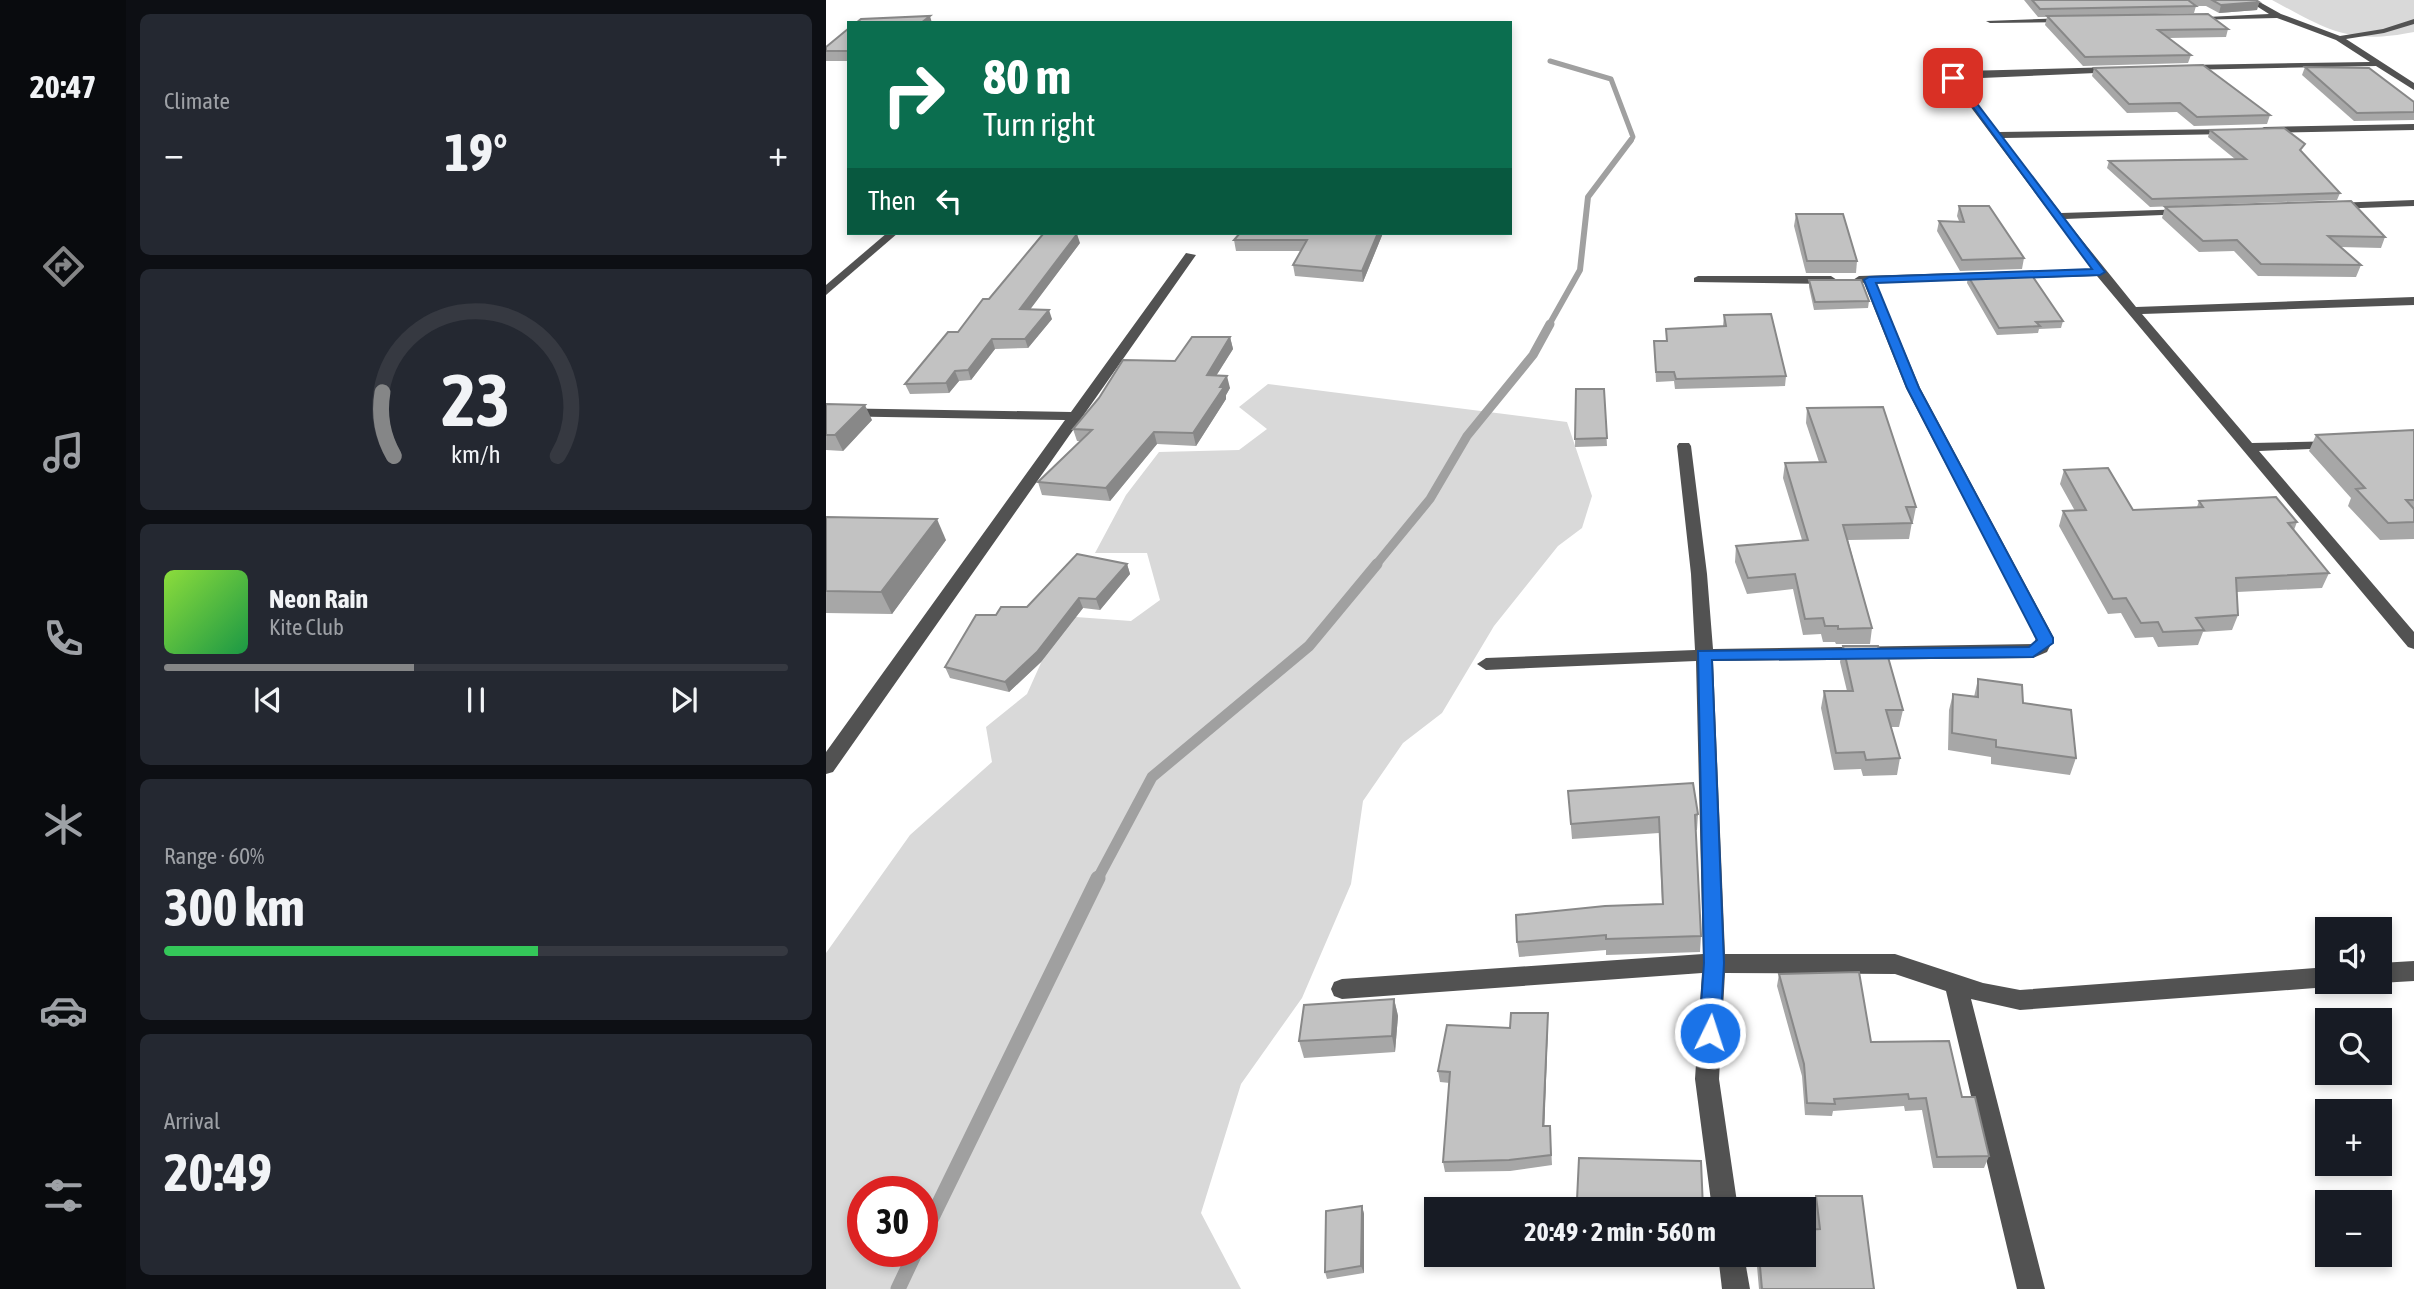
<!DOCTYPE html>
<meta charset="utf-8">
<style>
:root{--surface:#171b24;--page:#242831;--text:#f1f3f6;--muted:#9ea1a6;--line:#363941;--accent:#858687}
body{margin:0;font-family:"Asap Condensed",sans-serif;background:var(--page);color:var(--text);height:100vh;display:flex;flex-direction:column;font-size:26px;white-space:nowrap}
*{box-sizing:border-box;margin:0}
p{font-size:23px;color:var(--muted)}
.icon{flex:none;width:38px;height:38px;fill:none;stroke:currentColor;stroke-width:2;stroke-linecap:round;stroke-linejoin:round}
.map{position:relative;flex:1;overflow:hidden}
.panel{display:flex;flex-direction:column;gap:14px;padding:14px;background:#0d0f14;width:700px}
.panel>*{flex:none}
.guide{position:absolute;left:21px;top:21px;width:665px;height:214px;border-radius:0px;box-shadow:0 4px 10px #0003;background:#0b6e4f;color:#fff;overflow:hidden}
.fabs{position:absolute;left:1489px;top:917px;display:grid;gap:14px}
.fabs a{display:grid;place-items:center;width:77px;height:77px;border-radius:0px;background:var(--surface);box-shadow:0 4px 10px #0003;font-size:35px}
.speed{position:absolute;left:21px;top:1176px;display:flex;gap:14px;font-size:35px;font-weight:700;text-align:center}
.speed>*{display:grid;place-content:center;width:91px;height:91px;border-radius:50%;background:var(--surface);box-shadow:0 4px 10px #0003;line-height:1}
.speed .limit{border:10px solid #d22;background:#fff;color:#111}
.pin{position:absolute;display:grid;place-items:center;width:60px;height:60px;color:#fff;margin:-30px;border-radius:14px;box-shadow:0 4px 10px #0006}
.me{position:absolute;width:77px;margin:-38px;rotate:4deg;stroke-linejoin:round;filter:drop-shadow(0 0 5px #0008)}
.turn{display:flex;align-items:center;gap:24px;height:147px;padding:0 21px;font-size:32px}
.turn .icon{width:91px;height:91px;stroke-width:2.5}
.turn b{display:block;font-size:49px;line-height:60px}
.then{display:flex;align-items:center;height:66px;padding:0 21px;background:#0003;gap:14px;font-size:26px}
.big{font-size:52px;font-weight:700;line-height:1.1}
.panel .widget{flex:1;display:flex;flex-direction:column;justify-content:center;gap:10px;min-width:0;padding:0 24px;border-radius:10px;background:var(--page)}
.panel .dial{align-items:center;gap:0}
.dial svg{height:182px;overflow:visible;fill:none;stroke:var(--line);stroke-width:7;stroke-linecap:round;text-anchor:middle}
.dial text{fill:var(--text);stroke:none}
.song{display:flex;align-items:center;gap:21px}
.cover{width:84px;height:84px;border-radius:10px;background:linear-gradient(135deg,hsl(90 70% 55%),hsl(140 70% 35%))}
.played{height:7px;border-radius:4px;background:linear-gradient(90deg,var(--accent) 40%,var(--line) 40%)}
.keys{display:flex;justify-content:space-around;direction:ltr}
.heat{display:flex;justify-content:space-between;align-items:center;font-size:38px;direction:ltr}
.charge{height:10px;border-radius:5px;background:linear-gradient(90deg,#34c759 60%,var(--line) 0)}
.trip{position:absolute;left:598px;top:1197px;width:392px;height:70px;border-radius:0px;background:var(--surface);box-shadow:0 4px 10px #0003;font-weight:700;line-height:70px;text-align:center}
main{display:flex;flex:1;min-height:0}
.menu{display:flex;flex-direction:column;width:126px;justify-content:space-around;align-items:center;background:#090b0e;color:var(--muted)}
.menu .icon{width:49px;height:49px}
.menu .active{color:var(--accent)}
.menu b{font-size:32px;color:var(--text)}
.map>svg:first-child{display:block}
.green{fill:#d9d9d9;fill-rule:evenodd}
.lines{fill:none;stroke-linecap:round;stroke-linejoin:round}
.stream-far4{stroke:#a0a0a0;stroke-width:5}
.stream-far3{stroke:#a0a0a0;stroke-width:6}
.stream-far2{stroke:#a0a0a0;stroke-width:9}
.stream-far1{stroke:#a0a0a0;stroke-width:11}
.stream{stroke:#a0a0a0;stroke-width:15}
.minor{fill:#525252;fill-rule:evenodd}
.wall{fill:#a7a7a7}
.shaded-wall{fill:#888}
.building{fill:#c2c2c2;stroke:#888;stroke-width:2}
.route{fill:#1a73e8;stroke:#114b97;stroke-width:2}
</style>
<main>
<nav class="menu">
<b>20:47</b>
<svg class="icon active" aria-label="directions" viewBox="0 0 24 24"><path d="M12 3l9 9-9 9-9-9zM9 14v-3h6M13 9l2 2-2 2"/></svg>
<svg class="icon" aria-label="music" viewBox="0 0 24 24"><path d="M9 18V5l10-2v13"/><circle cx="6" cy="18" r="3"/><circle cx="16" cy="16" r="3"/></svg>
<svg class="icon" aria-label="phone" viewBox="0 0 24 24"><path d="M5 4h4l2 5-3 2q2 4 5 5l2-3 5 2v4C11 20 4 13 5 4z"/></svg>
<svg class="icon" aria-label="climate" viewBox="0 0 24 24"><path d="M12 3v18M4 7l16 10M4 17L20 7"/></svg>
<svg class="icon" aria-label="car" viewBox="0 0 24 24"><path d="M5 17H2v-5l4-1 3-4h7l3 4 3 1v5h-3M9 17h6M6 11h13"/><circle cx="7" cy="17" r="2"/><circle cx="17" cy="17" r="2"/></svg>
<svg class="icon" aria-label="filters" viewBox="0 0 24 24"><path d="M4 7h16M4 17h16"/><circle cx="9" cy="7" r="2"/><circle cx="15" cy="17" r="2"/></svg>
</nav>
<section class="panel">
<div class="widget"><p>Climate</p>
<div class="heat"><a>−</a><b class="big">19°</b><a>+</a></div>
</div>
<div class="widget dial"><svg viewBox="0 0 100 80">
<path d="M14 69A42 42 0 1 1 86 69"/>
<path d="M14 69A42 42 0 0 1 9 41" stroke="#858687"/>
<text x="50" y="56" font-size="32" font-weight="700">23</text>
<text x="50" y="72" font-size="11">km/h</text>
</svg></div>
<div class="widget">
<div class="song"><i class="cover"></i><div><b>Neon Rain</b><p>Kite Club</p></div></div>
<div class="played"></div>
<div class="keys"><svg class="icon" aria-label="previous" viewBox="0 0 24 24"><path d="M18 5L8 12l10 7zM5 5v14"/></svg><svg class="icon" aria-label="pause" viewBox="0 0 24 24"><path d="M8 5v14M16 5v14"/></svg><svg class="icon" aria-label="next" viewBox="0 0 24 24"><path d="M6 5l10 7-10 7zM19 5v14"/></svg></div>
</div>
<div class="widget"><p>Range · 60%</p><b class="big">300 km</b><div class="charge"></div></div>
<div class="widget"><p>Arrival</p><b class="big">20:49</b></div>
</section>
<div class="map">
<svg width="1588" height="1289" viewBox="0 0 1588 1289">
<rect width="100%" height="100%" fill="#fff"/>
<g class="green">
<path d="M1446,0H1588V32C1523,45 1502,30 1446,0Z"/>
<path d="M442,384L741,422L766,496L756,528L732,546L668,626L616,713L577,743L537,801L525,884L476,998L415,1084L375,1213L415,1289H0V953L84,835L166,762L160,727L201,694L236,616L305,621L334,600L321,553H269L300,495L333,452L413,450L441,429L413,407ZM37,1192H96V1251H37Z"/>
</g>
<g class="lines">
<polyline class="stream-far4" points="724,61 785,79 807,137 804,142"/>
<polyline class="stream-far3" points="723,325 754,270 762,197 805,140"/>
<polyline class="stream-far2" points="549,566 604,499 641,436 707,355 724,324"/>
<polyline class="stream-far1" points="271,880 326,777 483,646 551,564"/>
<g class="stream">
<polyline points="96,1238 272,878"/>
<polyline points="72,1289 90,1251"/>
</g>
<g class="minor">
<polygon points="1421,0 1430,0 1455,14 1514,36 1557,29 1588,19 1588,24 1558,33 1520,39 1588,83 1588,90 1550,66 1357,70 1360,65 1544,62 1510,40 1451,18 1364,20 1360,18 1443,14"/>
<polygon points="1242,18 1245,22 1164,23 1160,21"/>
<polygon points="1290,67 1293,72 1132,79 1173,132 1409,129 1409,133 1406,134 1177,138 1235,213 1365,209 1365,213 1361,214 1239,219 1310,307 1588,297 1588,305 1316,314 1426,443 1513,441 1515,444 1508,448 1433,451 1588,632 1588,649 1582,647 1271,276 1050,283 1094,388 1228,638 1221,652 1207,658 887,661 899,954 1069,954 1157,983 1194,990 1502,967 1502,982 1511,982 1502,987 1194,1010 1145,999 1219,1289 1191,1289 1120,991 1069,974 899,973 893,1079 912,1209 886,1209 869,1079 876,973 516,999 508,996 505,989 508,982 516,979 877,954 870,661 660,670 651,664 660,658 869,650 865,574 851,446 853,443 863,443 865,446 881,574 887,649 1208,644 1210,638 1080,388 1038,283 1027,280 1033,276 1266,269 1123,78 1136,71"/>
<polygon points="1588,124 1588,130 1438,133 1433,130 1438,127"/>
<polygon points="1588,200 1588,206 1508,209 1503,206 1508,203"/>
<polygon points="61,233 72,233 0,295 0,285"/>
<polygon points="360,253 370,255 7,772 0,774 0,752 239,420 0,416 0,408 245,412"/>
<polygon points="872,276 1005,276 1011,280 1005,284 868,282 868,278"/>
<polygon points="1588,961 1588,981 1554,983 1551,982 1554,982 1554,963"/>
<polygon points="892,1255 918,1255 924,1289 896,1289"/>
</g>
</g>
<g class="wall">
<polygon points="1198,0 1430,0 1433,2 1431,10 1393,13 1380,6 1370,6 1368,13 1290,15 1402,29 1400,37 1343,38 1365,55 1362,63 1257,66 1219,25 1221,17 1212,17"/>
<polygon points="23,28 23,61 0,61 0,47"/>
<polygon points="1479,67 1588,102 1588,120 1528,121 1476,75"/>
<polygon points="1268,68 1444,115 1441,124 1368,126 1351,112 1301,113 1266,76"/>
<polygon points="1384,130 1476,152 1514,193 1511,200 1324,207 1281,168 1283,161 1409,159 1382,137"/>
<polygon points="1133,206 1198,258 1196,269 1134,271 1111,231 1113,221 1133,221 1131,216"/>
<polygon points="1339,207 1559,237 1555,248 1514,247 1535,265 1530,277 1432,276 1408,251 1373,252 1336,218"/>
<polygon points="970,214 1031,261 1030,273 980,273 968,226"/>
<polygon points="557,233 537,282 469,276 467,265 475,251 410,251 408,240"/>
<polygon points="254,243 204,309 226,319 202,348 169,349 145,380 133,381 123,393 84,394 79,384 132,332 163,299"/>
<polygon points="1142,276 1237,321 1235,328 1213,329 1212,333 1171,335 1141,283"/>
<polygon points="983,280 1043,301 1042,308 988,310 983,287"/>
<polygon points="898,315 960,376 959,386 849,389 848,381 830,382 828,341 840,341 840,329 897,326"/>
<polygon points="404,337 407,349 390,376 404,388 400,395 400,399 370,446 331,444 284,501 216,495 212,482 254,441 251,441 247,429 349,361"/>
<polygon points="750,389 778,389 781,446 749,447"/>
<polygon points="0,404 46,420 17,451 0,450"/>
<polygon points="981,408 1090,507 1087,522 1086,522 1083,539 1022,540 1046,628 1044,644 1010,644 1009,642 997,642 995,634 977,635 967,589 921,594 909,562 910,546 976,540 957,478 959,463 993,462 980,423"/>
<polygon points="1588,430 1588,539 1554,540 1522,506 1525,498 1483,451 1490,435"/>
<polygon points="1238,470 1307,510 1371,507 1373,501 1471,522 1468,530 1503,573 1496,588 1411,592 1412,615 1406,630 1377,632 1372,645 1332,647 1327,637 1309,638 1295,613 1282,614 1233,526 1237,511 1249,511 1234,484"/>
<polygon points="0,517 120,540 66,614 0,613"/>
<polygon points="301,564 304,574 274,610 257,608 215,662 183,692 124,678 119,667 170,615 201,607"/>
<polygon points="1017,646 1077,710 1073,727 1065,727 1074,758 1071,775 1037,776 1035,769 1008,770 995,708 998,691 1021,691 1014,662"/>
<polygon points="1152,679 1197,703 1250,758 1244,775 1165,764 1165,757 1122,750 1123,710 1127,694 1148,697"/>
<polygon points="742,791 872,814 871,830 869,830 875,936 874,952 780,955 780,950 693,957 691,942 836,904 833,833 746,839"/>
<polygon points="953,974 1045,1042 1136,1097 1163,1156 1158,1168 1107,1168 1096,1110 1079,1111 1078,1106 1007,1111 1006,1116 979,1115 976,1076 951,986"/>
<polygon points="568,999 572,1016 569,1052 478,1058 473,1041"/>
<polygon points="722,1013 722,1024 718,1126 724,1126 726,1165 684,1171 619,1172 617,1162 624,1083 614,1082 612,1071 684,1028"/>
<polygon points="753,1158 877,1209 751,1209"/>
<polygon points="990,1196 1048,1289 933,1289 930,1255 978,1255 990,1229 988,1209"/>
<polygon points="536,1206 538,1214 538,1273 501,1279 499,1272"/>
</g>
<g class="shaded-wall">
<polygon points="1433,2 1431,10 1393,13 1395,5"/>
<polygon points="104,16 106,23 95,23"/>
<polygon points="552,233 557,233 537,282 536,271"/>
<polygon points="251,234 254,243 197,319 194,309"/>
<polygon points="223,310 226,319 202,348 199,339"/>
<polygon points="404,337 407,349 383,387 381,375"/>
<polygon points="166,339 169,349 145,380 142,370"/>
<polygon points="129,371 133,381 123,393 120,383"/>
<polygon points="401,376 404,388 400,395 400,399 370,446 367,433"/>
<polygon points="39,405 46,420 17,451 9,435"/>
<polygon points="328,432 331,444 284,501 280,488"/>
<polygon points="111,519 120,540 66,614 55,592"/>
<polygon points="301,564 304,574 274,610 270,599"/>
<polygon points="253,598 257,608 215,662 183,692 179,682"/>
<polygon points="568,999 572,1016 569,1052 566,1036"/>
<polygon points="722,1013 722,1024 718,1137 717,1126"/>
<polygon points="536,1206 538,1214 538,1273 535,1266"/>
</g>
<g class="building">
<polygon points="1206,0 1362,0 1370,6 1214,9"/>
<polygon points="1386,0 1430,0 1433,2 1395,5"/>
<polygon points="1382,14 1402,29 1332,30 1365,55 1259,57 1221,16"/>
<polygon points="104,16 95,23 30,23 35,19"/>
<polygon points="23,28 23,51 0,51 0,47"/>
<polygon points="1377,65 1444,115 1371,117 1354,103 1303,104 1268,68"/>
<polygon points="1479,67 1543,68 1588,102 1588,112 1531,113"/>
<polygon points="1458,128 1479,144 1474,150 1514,193 1326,199 1283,161 1420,159 1384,130"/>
<polygon points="1525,201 1559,237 1502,236 1535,265 1435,264 1411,240 1377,241 1339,207"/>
<polygon points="1133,206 1163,206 1198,258 1136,260 1113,221 1138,222"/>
<polygon points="970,214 1017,214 1031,261 981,261"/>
<polygon points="414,233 552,233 536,271 467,265 481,240 408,240"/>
<polygon points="217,234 251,234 194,309 223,310 199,339 166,339 142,370 129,371 120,383 79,384 122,332 132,332 157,299 163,299"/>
<polygon points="1205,274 1237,321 1210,322 1214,326 1173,328 1142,276"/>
<polygon points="983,280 1035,280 1043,301 989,302"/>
<polygon points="945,314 960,376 850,379 848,372 830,372 828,341 841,341 840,329 900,326 898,315"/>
<polygon points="366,337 404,337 381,375 401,376 394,387 398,387 367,433 328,432 280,488 212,482 266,430 247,429 273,398 297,360 349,361"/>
<polygon points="750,389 778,389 781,438 749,439"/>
<polygon points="0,404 39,405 9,435 0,435"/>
<polygon points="1057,407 1090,507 1080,507 1086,523 1017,525 1046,628 1012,629 1012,626 999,626 997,618 979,619 969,574 922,578 910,546 982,540 959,463 1000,462 981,408"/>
<polygon points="1588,430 1588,500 1580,500 1588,509 1588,522 1562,523 1530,489 1539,488 1490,435"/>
<polygon points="1282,468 1307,510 1377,507 1373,501 1450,497 1471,522 1462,523 1503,573 1410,578 1412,615 1370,618 1378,630 1337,632 1332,622 1315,623 1300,598 1287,599 1237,511 1260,510 1238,470"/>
<polygon points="0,517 111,519 55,592 0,591"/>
<polygon points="251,554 301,564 270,599 253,598 211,652 179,682 119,667 150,615 170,615 175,607 201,607"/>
<polygon points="1017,646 1052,646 1053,650 1060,650 1077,710 1060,710 1074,758 1040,760 1038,752 1010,753 998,691 1027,691"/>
<polygon points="1152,679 1196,685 1197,703 1245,710 1250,758 1170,747 1170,740 1126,733 1127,694 1152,697"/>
<polygon points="867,783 872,814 869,815 875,936 780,939 780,935 691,942 690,915 779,906 837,904 833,817 745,824 742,791"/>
<polygon points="1033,972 1045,1042 1123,1041 1136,1097 1149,1097 1163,1156 1111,1157 1100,1098 1083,1099 1082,1094 1008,1099 1009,1104 981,1103 978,1064 953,974"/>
<polygon points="568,999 566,1036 473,1041 478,1005"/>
<polygon points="685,1013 722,1013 717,1126 724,1126 725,1155 683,1160 617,1162 624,1072 612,1071 621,1025 684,1028"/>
<polygon points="753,1158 875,1161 877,1209 818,1209 819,1202 751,1200"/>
<polygon points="990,1196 1036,1196 1048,1289 936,1289 933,1255 978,1255 978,1230 994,1229"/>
<polygon points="536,1206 535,1266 499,1272 500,1211"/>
</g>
<polygon class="route" points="1124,76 1130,76 1279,272 1274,275 1050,283 1093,388 1227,638 1227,643 1207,657 886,660 898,963 894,1033 891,1040 884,1042 876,1040 873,1033 878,963 872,651 1203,647 1211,640 1081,388 1038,280 1043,277 1266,269"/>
</svg>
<div class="fabs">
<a><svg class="icon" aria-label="sound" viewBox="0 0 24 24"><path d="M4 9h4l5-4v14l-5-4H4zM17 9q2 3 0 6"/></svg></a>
<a><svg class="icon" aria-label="search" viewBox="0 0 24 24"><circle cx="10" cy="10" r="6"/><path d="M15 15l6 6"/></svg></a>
<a>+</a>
<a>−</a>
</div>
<div class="speed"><div class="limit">30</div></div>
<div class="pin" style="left:1127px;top:78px;background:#d93025"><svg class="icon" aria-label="arrive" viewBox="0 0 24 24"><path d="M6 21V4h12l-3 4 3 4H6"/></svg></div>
<svg class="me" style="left:884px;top:1033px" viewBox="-20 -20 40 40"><circle r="17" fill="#1a73e8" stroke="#fff" stroke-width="3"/><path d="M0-11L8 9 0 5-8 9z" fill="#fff"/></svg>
<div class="trip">20:49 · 2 min · 560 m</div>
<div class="guide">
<div class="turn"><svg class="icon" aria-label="right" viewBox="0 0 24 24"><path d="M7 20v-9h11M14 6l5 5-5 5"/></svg><div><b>80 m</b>Turn right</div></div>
<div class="then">Then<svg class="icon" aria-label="left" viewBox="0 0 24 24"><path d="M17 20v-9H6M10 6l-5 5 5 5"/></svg></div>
</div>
</div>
</main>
